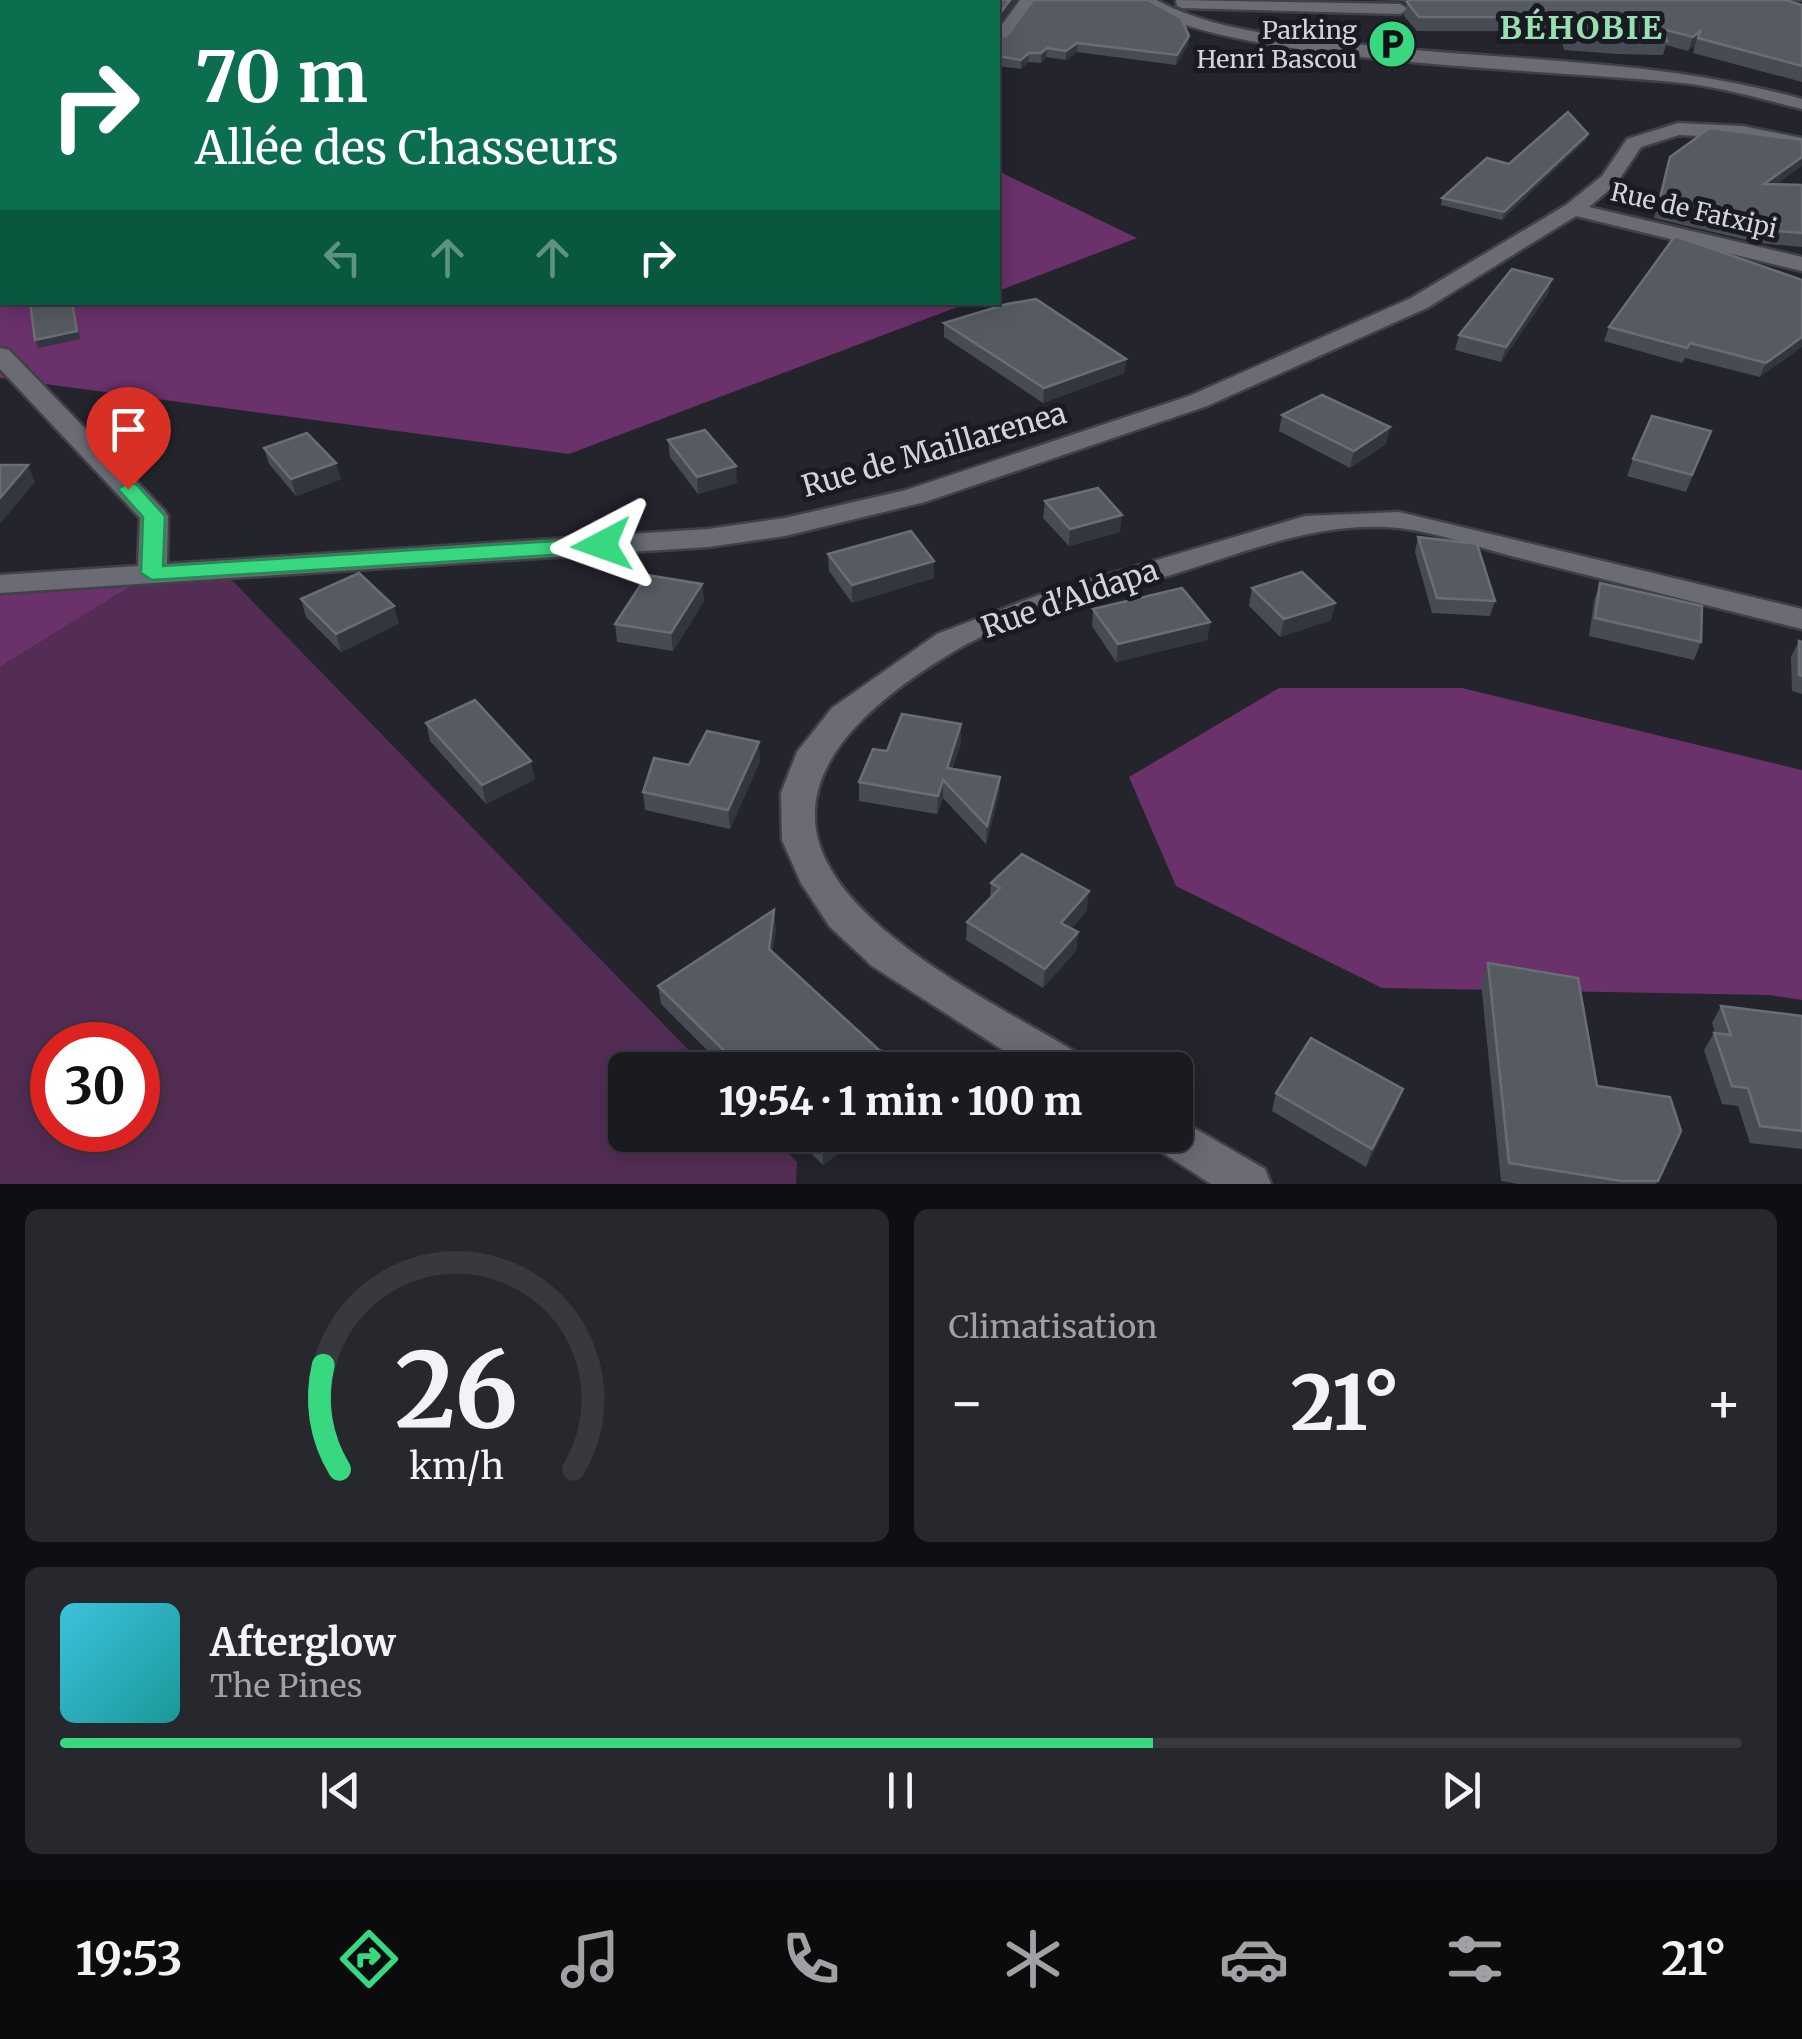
<!DOCTYPE html>
<html lang="fr">
<meta charset="utf-8">
<style>
:root{--surface:#1a1b21;--page:#27282e;--text:#f1f3f6;--muted:#9fa1a5;--line:#38393f;--accent:#37d880}
body{margin:0;font-family:Merriweather,serif;background:var(--page);color:var(--text);height:100vh;display:flex;flex-direction:column;font-size:38px;white-space:nowrap}
*{box-sizing:border-box;margin:0}
p{font-size:32px;color:var(--muted)}
.icon{flex:none;width:55px;height:55px;fill:none;stroke:currentColor;stroke-width:2;stroke-linecap:round;stroke-linejoin:round}
.map{position:relative;height:1184px;overflow:hidden}
.details{display:flex;flex-direction:column;gap:25px;padding:25px;background:#0e0f12;flex:1}
.details>*{flex:none}
.hud{position:absolute;left:0px;top:0px;width:1000px;height:305px;box-shadow:0 5px 25px #0003,0 0 0 2px var(--line);background:#0b6e4f;color:#fff;overflow:hidden}
.speed{position:absolute;left:30px;top:1022px;display:flex;gap:20px;font-size:50px;font-weight:700;text-align:center}
.speed>*{display:grid;place-content:center;width:130px;height:130px;border-radius:50%;background:var(--surface);box-shadow:0 5px 25px #0003,0 0 0 2px var(--line);line-height:1}
.speed .limit{border:15px solid #d22;background:#fff;color:#111}
.pin{position:absolute;display:grid;place-items:center;width:85px;height:85px;color:#fff;margin:-102px -42px;border-radius:50% 50% 50% 0;rotate:-45deg;box-shadow:0 0 10px #0007}
.pin .icon{rotate:45deg}
.me{position:absolute;width:110px;margin:-55px;rotate:266deg;stroke-linejoin:round;filter:drop-shadow(0 0 8px #0008)}
.turn{display:flex;align-items:center;gap:35px;height:210px;padding:0 30px;font-size:45px}
.turn .icon{width:130px;height:130px;stroke-width:2.5}
.turn b{display:block;font-size:70px;line-height:85px}
.lanes{display:flex;align-items:center;height:95px;padding:0 30px;background:#0003;justify-content:center;gap:50px;direction:ltr}
.lanes .off{opacity:.35}
.big{font-size:75px;font-weight:800;line-height:1.1}
.details .tile{flex:1;display:flex;flex-direction:column;justify-content:center;gap:15px;min-width:0;padding:0 35px;border-radius:15px;background:var(--page)}
.details .dial{align-items:center;gap:0}
.dial svg{height:260px;overflow:visible;fill:none;stroke:var(--line);stroke-width:7;stroke-linecap:round;text-anchor:middle}
.dial text{fill:var(--text);stroke:none}
.song{display:flex;align-items:center;gap:30px}
.cover{width:120px;height:120px;border-radius:15px;background:linear-gradient(135deg,hsl(190 70% 55%),hsl(180 70% 35%))}
.played{height:10px;border-radius:5px;background:linear-gradient(90deg,var(--accent) 65%,var(--line) 65%)}
.keys{display:flex;justify-content:space-around;direction:ltr}
.heat{display:flex;justify-content:space-between;align-items:center;font-size:55px;direction:ltr}
.details .tiles{flex:1;display:grid;gap:25px;grid-template-columns:1fr 1fr}
.tile:last-child{grid-column:span 2}
.trip{position:absolute;left:608px;top:1052px;width:585px;height:100px;border-radius:15px;background:var(--surface);box-shadow:0 5px 25px #0003,0 0 0 2px var(--line);font-weight:800;line-height:100px;text-align:center}
.dock{display:flex;height:160px;justify-content:space-around;align-items:center;background:#0a0b0d;color:var(--muted)}
.dock .icon{width:70px;height:70px}
.dock .current{color:var(--accent)}
.dock b{font-size:45px;color:var(--text)}
.map>svg:first-child{display:block}
.green{fill:#542d55;fill-rule:evenodd}
.forest{fill:#6a316a}
.lines{fill:none;stroke-linecap:round;stroke-linejoin:round}
.street-casing{stroke:#404147;stroke-width:5}
.street{fill:#6a6b75;fill-rule:evenodd}
.wall{fill:#474c54}
.shaded-wall{fill:#32363e}
.building{fill:#565b62;stroke:#696e75;stroke-width:2.5}
.route{fill:#37d880;stroke:#248c53;stroke-width:2.5}
.labels{text-anchor:middle;stroke-width:10;stroke-linejoin:round;paint-order:stroke}
.far-poi-label{font-size:25px;fill:#d3d4da;stroke:#191a22;text-anchor:end}
.far-street-label{font-size:25px;fill:#d3d4da;stroke:#191a22}
.street-label{font-size:30px;fill:#d3d4da;stroke:#191a22}
.far-district-label{font-size:32px;font-weight:bold;letter-spacing:2.5px;fill:#97e0af;stroke:#191a22}
</style>
<div class="map">
<svg width="1802" height="1184" viewBox="0 0 1802 1184">
<rect width="100%" height="100%" fill="#23242c"/>
<path class="green" d="M221,569L708,1070H625V1135H771L797,1162L796,1184H0V667L152,573ZM52,1045H138V1130H52Z"/>
<g class="forest">
<polygon points="0,61 2,302 968,303 569,454 0,378"/>
<polygon points="998,171 1137,238 998,291"/>
<polygon points="152,573 0,667 0,584"/>
<polygon points="1279,688 1462,688 1802,770 1802,1000 1769,995 1382,988 1176,886 1129,777"/>
</g>
<g class="lines">
<g class="street-casing">
<g id="street">
<polygon points="1020,0 1036,0 1004,43 998,45 998,30"/>
<path d="M1156,0C1218,33 1293,37 1363,45C1510,61 1659,59 1802,99V109C1765,100 1729,89 1691,84C1581,70 1208,64 1138,1Z"/>
<polygon points="1176,0 1400,4 1408,9 1400,14 1182,8 1177,6"/>
<polygon points="1678,123 1742,126 1802,138 1802,150 1742,138 1679,135 1641,147 1616,184 1589,207 1802,257 1802,271 1576,216 1427,308 1207,406 925,502 785,536 708,547 0,593 0,575 138,566 140,518 0,369 0,348 9,350 164,510 168,516 167,564 708,529 785,518 906,490 1189,396 1411,298 1566,205 1602,176 1627,139"/>
<path d="M1399,512L1802,609V629C1709,606 1616,582 1523,559C1483,549 1440,533 1399,528C1320,520 1245,552 1171,575C1109,594 1012,617 958,649C894,687 793,756 819,843C847,935 1005,1008 1084,1057L1090,1070H1034L872,966L830,927L801,883L782,840L781,793L797,752L832,708L937,634L1036,596L1305,516Z"/>
<polygon points="1175,1117 1265,1169 1271,1184 1211,1184 1157,1149 1150,1135 1175,1135"/>
</g>
</g>
<use href="#street" class="street"/>
</g>
<g class="wall">
<polygon points="1370,0 1802,0 1802,2 1787,0 1802,5 1802,82 1693,53 1695,45 1688,51 1666,45 1663,55 1616,54 1564,50 1559,31 1417,31 1404,16 1407,4 1402,1"/>
<polygon points="1189,36 1188,45 1176,65 1077,52 1066,60 1046,57 1041,63 1028,62 1021,69 998,66 998,38"/>
<polygon points="1586,140 1502,220 1441,205 1442,198 1509,164"/>
<polygon points="1670,157 1776,184 1802,185 1802,247 1759,243 1654,218"/>
<polygon points="1802,280 1760,377 1685,358 1682,363 1604,341 1609,327"/>
<polygon points="1548,294 1501,362 1455,350 1459,335"/>
<polygon points="944,323 1126,359 1124,373 1043,403 944,337"/>
<polygon points="1282,415 1390,427 1386,444 1350,468 1279,431"/>
<polygon points="1711,431 1686,492 1627,476 1633,459"/>
<polygon points="668,440 737,483 698,494 670,457"/>
<polygon points="264,448 341,479 296,496 269,464"/>
<polygon points="1045,501 1120,532 1069,546 1043,518"/>
<polygon points="1418,537 1495,601 1490,616 1432,613 1415,552"/>
<polygon points="828,554 934,578 852,603 829,571"/>
<polygon points="1600,583 1701,642 1694,660 1589,636 1594,601"/>
<polygon points="702,584 704,601 673,651 617,642 615,624"/>
<polygon points="1252,588 1335,603 1331,620 1280,637 1249,606"/>
<polygon points="301,599 399,623 341,652 306,617"/>
<polygon points="1093,609 1210,622 1207,640 1116,662 1092,626"/>
<polygon points="1799,641 1802,642 1802,694 1792,691 1791,657"/>
<polygon points="426,723 535,779 486,804 430,741"/>
<polygon points="961,743 952,769 1000,777 999,795 986,844 943,798 937,814 859,801 859,782 887,751"/>
<polygon points="760,761 730,829 645,810 643,792 689,765"/>
<polygon points="991,883 1087,910 1071,929 1078,932 1076,951 1043,988 966,940 967,922 990,898"/>
<polygon points="776,929 772,952 879,1050 917,1063 917,1070 727,1070 661,1004 658,986"/>
<polygon points="1488,963 1597,1086 1681,1131 1656,1184 1518,1184 1501,1181 1481,982"/>
<polygon points="1721,1006 1802,1016 1802,1149 1750,1143 1738,1106 1722,1104 1704,1050 1714,1033 1715,1033 1712,1023"/>
<polygon points="1403,1089 1396,1107 1366,1167 1272,1111 1276,1093"/>
<polygon points="793,1135 862,1135 823,1165"/>
</g>
<g class="shaded-wall">
<polygon points="1010,0 1017,0 998,25 998,16"/>
<polygon points="1700,31 1695,45 1688,51 1693,37"/>
<polygon points="1189,36 1188,45 1176,65 1177,55"/>
<polygon points="1077,43 1077,52 1066,60 1066,51"/>
<polygon points="1047,48 1046,57 1041,63 1041,53"/>
<polygon points="1029,53 1028,62 1021,69 1021,60"/>
<polygon points="1588,134 1586,140 1502,220 1504,212"/>
<polygon points="1802,157 1802,166 1760,196 1764,184"/>
<polygon points="1552,279 1548,294 1501,362 1506,347"/>
<polygon points="72,302 73,302 80,339 38,348 35,340"/>
<polygon points="1802,337 1802,347 1760,377 1766,363"/>
<polygon points="1126,359 1124,373 1043,403 1044,388"/>
<polygon points="1390,427 1386,444 1350,468 1354,451"/>
<polygon points="336,463 341,479 296,496 291,479"/>
<polygon points="28,465 35,482 0,524 0,498"/>
<polygon points="736,466 737,483 698,494 697,477"/>
<polygon points="1122,515 1120,532 1069,546 1070,529"/>
<polygon points="934,561 934,578 852,603 852,585"/>
<polygon points="702,584 704,601 673,651 671,633"/>
<polygon points="1335,603 1331,620 1280,637 1284,619"/>
<polygon points="394,606 399,623 341,652 336,634"/>
<polygon points="1210,622 1207,640 1116,662 1118,644"/>
<polygon points="961,724 961,743 947,786 947,768"/>
<polygon points="759,742 760,761 730,829 728,810"/>
<polygon points="531,761 535,779 486,804 482,785"/>
<polygon points="1000,777 999,795 986,844 987,826"/>
<polygon points="943,780 943,798 937,814 938,796"/>
<polygon points="1089,891 1087,910 1059,942 1061,923"/>
<polygon points="774,910 776,929 770,967 769,949"/>
<polygon points="1078,932 1076,951 1043,988 1045,969"/>
<polygon points="1403,1089 1396,1107 1366,1167 1372,1149"/>
<polygon points="837,1135 862,1135 823,1165 822,1147"/>
</g>
<g class="building">
<polygon points="0,0 74,0 76,2 2,2 2,22 0,22"/>
<polygon points="758,0 1010,0 998,16 998,2 752,2"/>
<polygon points="1033,0 1148,0 1181,18 1189,36 1177,55 1077,43 1066,51 1047,48 1041,53 1029,53 1021,60 998,56 998,38 1007,36"/>
<polygon points="1409,0 1786,0 1802,5 1802,66 1698,38 1700,31 1693,37 1662,29 1667,41 1621,40 1568,35 1563,17 1419,17 1407,2"/>
<polygon points="1568,112 1588,134 1504,212 1442,198 1487,158 1509,164"/>
<polygon points="1710,128 1802,140 1802,157 1764,184 1802,185 1802,233 1764,230 1658,206 1670,157"/>
<polygon points="2,173 2,244 0,248 0,174"/>
<polygon points="1675,236 1802,280 1802,337 1766,363 1690,343 1687,348 1609,327"/>
<polygon points="1512,269 1552,279 1506,347 1459,335"/>
<polygon points="1036,299 1126,359 1044,388 944,323 1007,304"/>
<polygon points="30,302 72,302 77,331 35,340"/>
<polygon points="1322,395 1390,427 1354,451 1282,415"/>
<polygon points="1652,416 1711,431 1692,475 1633,459"/>
<polygon points="705,430 736,466 697,477 668,440"/>
<polygon points="307,433 336,463 291,479 264,448"/>
<polygon points="0,465 28,465 0,498"/>
<polygon points="1098,488 1122,515 1070,529 1045,501"/>
<polygon points="911,531 934,561 852,585 828,554"/>
<polygon points="1418,537 1477,544 1495,601 1437,598"/>
<polygon points="1302,572 1335,603 1284,619 1252,588"/>
<polygon points="359,573 394,606 336,634 301,599"/>
<polygon points="647,575 702,584 671,633 615,624"/>
<polygon points="1600,583 1702,606 1701,642 1595,618"/>
<polygon points="1182,588 1210,622 1118,644 1093,609"/>
<polygon points="1799,641 1802,642 1802,676 1799,675"/>
<polygon points="475,700 531,761 482,785 426,723"/>
<polygon points="902,714 961,724 947,768 1000,777 987,826 943,780 938,796 859,782 873,749 887,751"/>
<polygon points="707,731 759,742 728,810 643,792 654,758 689,765"/>
<polygon points="1022,854 1089,891 1061,923 1078,932 1045,969 967,922 1000,888 991,883"/>
<polygon points="774,910 769,949 879,1050 917,1063 913,1070 744,1070 658,986"/>
<polygon points="1488,963 1578,978 1597,1086 1670,1097 1681,1131 1658,1181 1621,1181 1509,1163"/>
<polygon points="1721,1006 1802,1016 1802,1131 1760,1126 1748,1088 1732,1086 1714,1033 1731,1035"/>
<polygon points="1311,1038 1403,1089 1372,1149 1276,1093"/>
<polygon points="810,1135 837,1135 822,1147"/>
</g>
<polygon class="route" points="128,483 136,484 165,516 163,566 602,538 613,545 602,552 152,580 141,573 143,517 118,489"/>
<defs>
<g id="parking-disc" transform="scale(2.5)"><circle r="9.5" fill="#37d880" stroke="#191a22"/><path d="M-3.5-5.5H1a3.5 3.5 0 0 1 0 7H-1V5.5H-3.5ZM-1-3.4V-.6H.8a1.4 1.4 0 0 0 0-2.8Z" fill="#111"/></g>
</defs>
<g fill-rule="evenodd">
<use href="#parking-disc" x="1392" y="44"/>
</g>
<g class="labels">
<g class="far-poi-label">
<text x="1357" y="39">Parking<tspan x="1357" dy="29">Henri Bascou</tspan></text>
</g>
<g class="far-street-label">
<text transform="translate(1694 210) rotate(13)" y="9">Rue de Fatxipi</text>
</g>
<g class="street-label">
<text transform="translate(934 450) rotate(-16)" y="10">Rue de Maillarenea</text>
<text transform="translate(1070 599) rotate(-19)" y="10">Rue d'Aldapa</text>
</g>
<g class="far-district-label">
<text x="1582" y="39">BÉHOBIE</text>
</g>
</g>
</svg>
<div class="speed"><div class="limit">30</div></div>
<div class="pin" style="left:128px;top:489px;background:#d93025"><svg class="icon" aria-label="arrive" viewBox="0 0 24 24"><path d="M6 21V4h12l-3 4 3 4H6"/></svg></div>
<svg class="me" style="left:602px;top:545px" viewBox="-20 -20 40 40"><path d="M0-17L14 15 0 8-14 15z" fill="#37d880" stroke="#fff" stroke-width="4"/></svg>
<div class="trip">19:54 · 1 min · 100 m</div>
<div class="hud">
<div class="turn"><svg class="icon" aria-label="right" viewBox="0 0 24 24"><path d="M7 20v-9h11M14 6l5 5-5 5"/></svg><div><b>70 m</b>Allée des Chasseurs</div></div>
<div class="lanes"><svg class="icon off" aria-label="left" viewBox="0 0 24 24"><path d="M17 20v-9H6M10 6l-5 5 5 5"/></svg><svg class="icon off" aria-label="ahead" viewBox="0 0 24 24"><path d="M12 20V5M6 11l6-6 6 6"/></svg><svg class="icon off" aria-label="ahead" viewBox="0 0 24 24"><path d="M12 20V5M6 11l6-6 6 6"/></svg><svg class="icon" aria-label="right" viewBox="0 0 24 24"><path d="M7 20v-9h11M14 6l5 5-5 5"/></svg></div>
</div>
</div>
<section class="details">
<div class="tiles">
<div class="tile dial"><svg viewBox="0 0 100 80">
<path d="M14 69A42 42 0 1 1 86 69"/>
<path d="M14 69A42 42 0 0 1 9 37" stroke="#37d880"/>
<text x="50" y="56" font-size="32" font-weight="700">26</text>
<text x="50" y="72" font-size="11">km/h</text>
</svg></div>
<div class="tile"><p>Climatisation</p>
<div class="heat"><a>−</a><b class="big">21°</b><a>+</a></div>
</div>
<div class="tile">
<div class="song"><i class="cover"></i><div><b>Afterglow</b><p>The Pines</p></div></div>
<div class="played"></div>
<div class="keys"><svg class="icon" aria-label="previous" viewBox="0 0 24 24"><path d="M18 5L8 12l10 7zM5 5v14"/></svg><svg class="icon" aria-label="pause" viewBox="0 0 24 24"><path d="M8 5v14M16 5v14"/></svg><svg class="icon" aria-label="next" viewBox="0 0 24 24"><path d="M6 5l10 7-10 7zM19 5v14"/></svg></div>
</div>
</div>
</section>
<nav class="dock">
<b>19:53</b>
<svg class="icon current" aria-label="directions" viewBox="0 0 24 24"><path d="M12 3l9 9-9 9-9-9zM9 14v-3h6M13 9l2 2-2 2"/></svg>
<svg class="icon" aria-label="music" viewBox="0 0 24 24"><path d="M9 18V5l10-2v13"/><circle cx="6" cy="18" r="3"/><circle cx="16" cy="16" r="3"/></svg>
<svg class="icon" aria-label="phone" viewBox="0 0 24 24"><path d="M5 4h4l2 5-3 2q2 4 5 5l2-3 5 2v4C11 20 4 13 5 4z"/></svg>
<svg class="icon" aria-label="climate" viewBox="0 0 24 24"><path d="M12 3v18M4 7l16 10M4 17L20 7"/></svg>
<svg class="icon" aria-label="car" viewBox="0 0 24 24"><path d="M5 17H2v-5l4-1 3-4h7l3 4 3 1v5h-3M9 17h6M6 11h13"/><circle cx="7" cy="17" r="2"/><circle cx="17" cy="17" r="2"/></svg>
<svg class="icon" aria-label="filters" viewBox="0 0 24 24"><path d="M4 7h16M4 17h16"/><circle cx="9" cy="7" r="2"/><circle cx="15" cy="17" r="2"/></svg>
<b>21°</b>
</nav>
